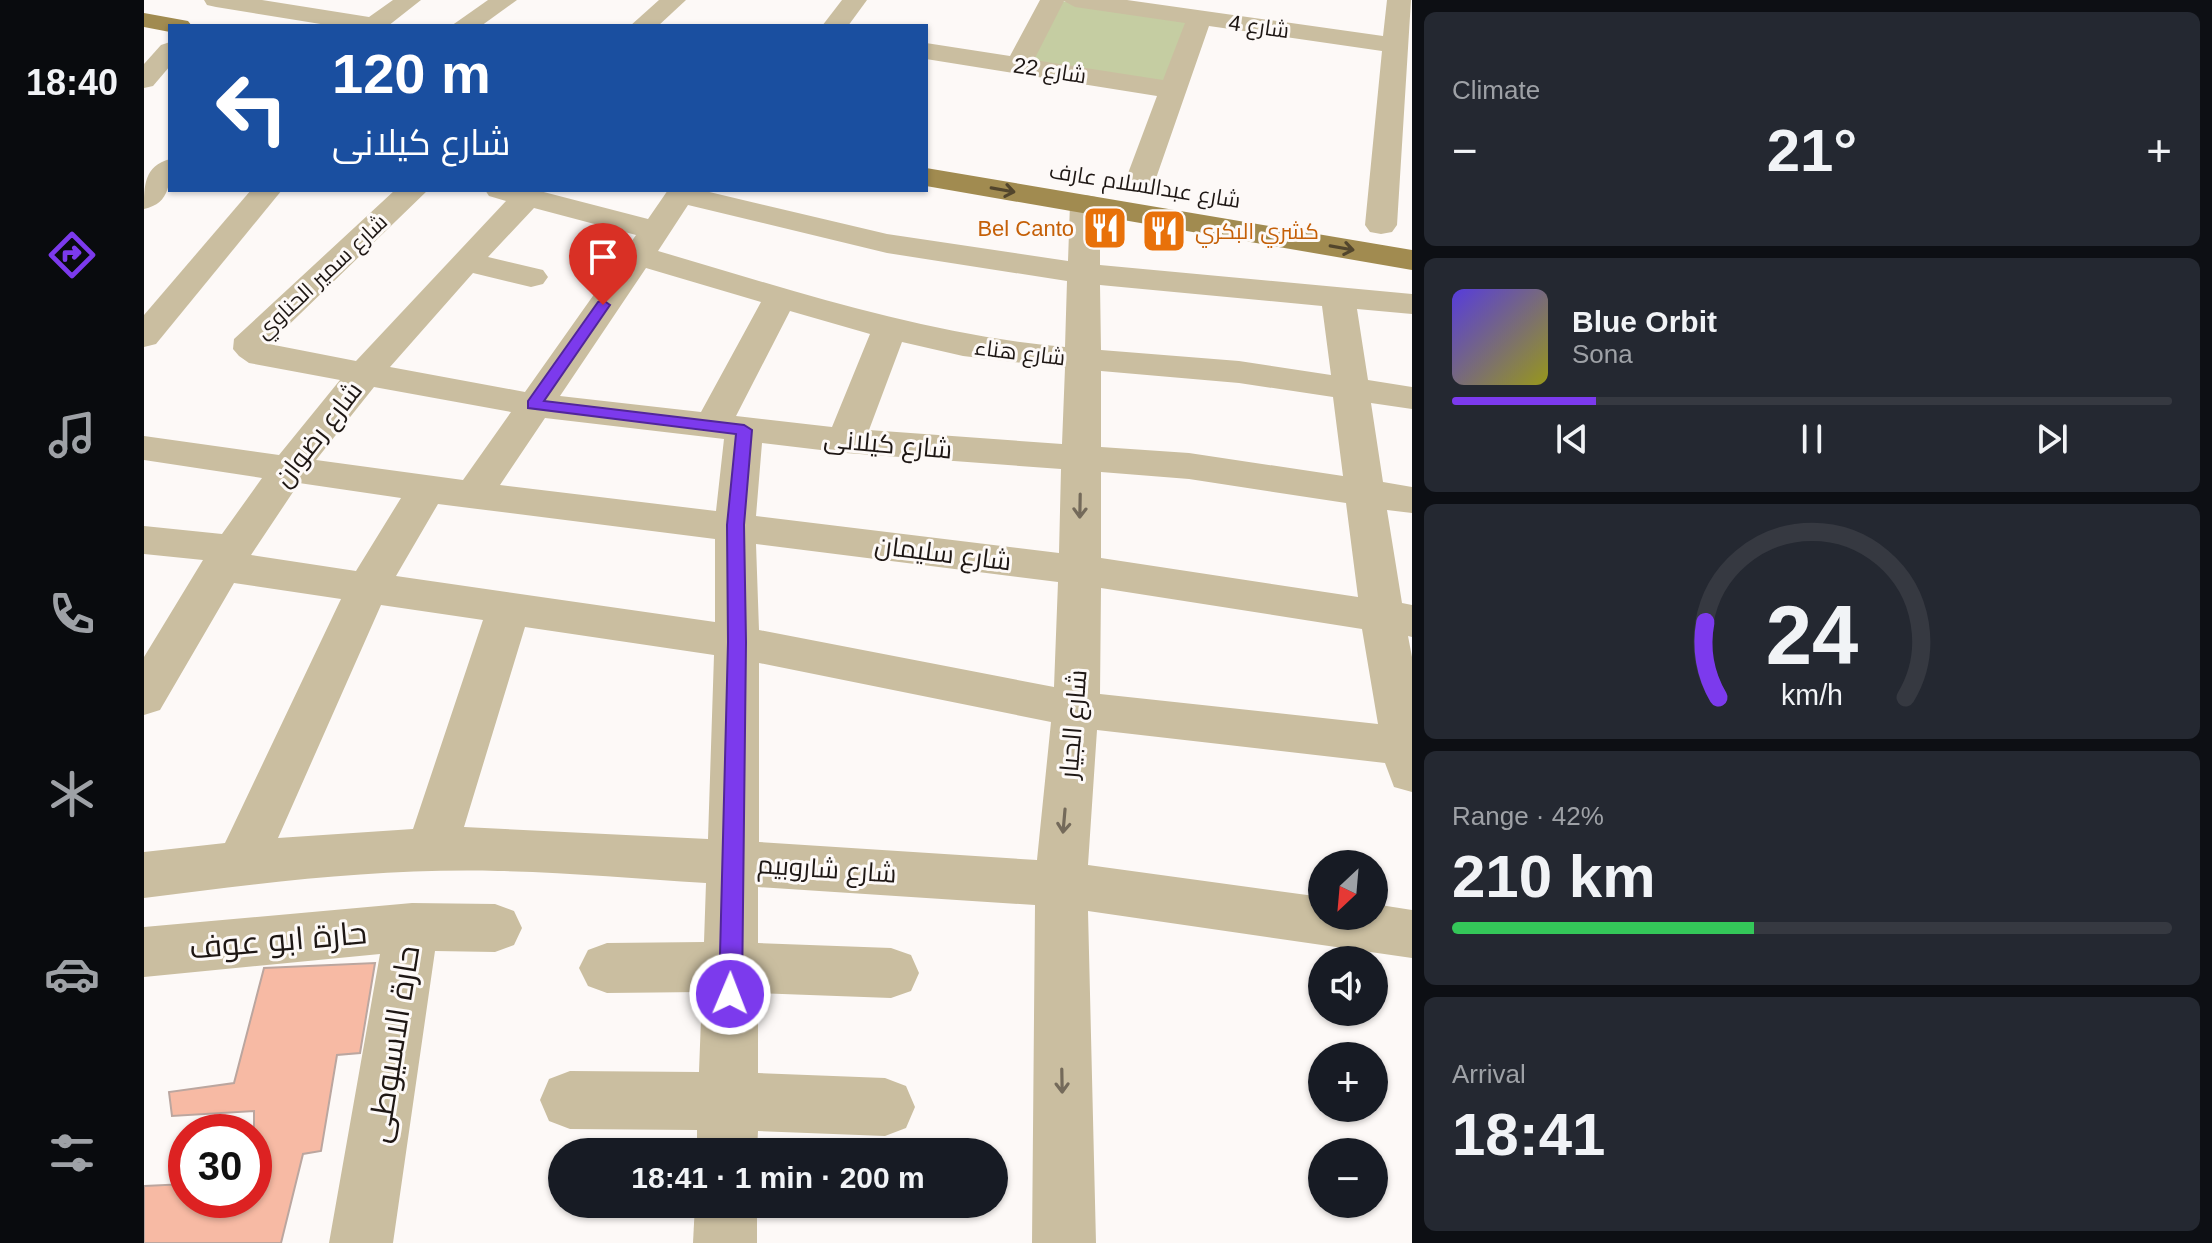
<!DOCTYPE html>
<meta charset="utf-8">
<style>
:root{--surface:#171b24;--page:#242831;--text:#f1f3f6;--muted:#9ea1a6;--line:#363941;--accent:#7c3aed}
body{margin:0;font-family:Arial,Cairo,sans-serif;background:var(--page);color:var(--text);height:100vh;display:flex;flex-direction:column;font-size:30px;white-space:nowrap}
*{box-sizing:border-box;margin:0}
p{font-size:26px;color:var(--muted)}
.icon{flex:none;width:44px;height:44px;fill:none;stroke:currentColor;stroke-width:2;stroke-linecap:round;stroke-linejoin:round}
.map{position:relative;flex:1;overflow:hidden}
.side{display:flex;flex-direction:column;gap:12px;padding:12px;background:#0d0f14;width:800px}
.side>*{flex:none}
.top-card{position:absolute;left:24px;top:24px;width:760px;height:168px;border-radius:0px;box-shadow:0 2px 6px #0004;background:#1a4fa0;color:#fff;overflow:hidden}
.needle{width:52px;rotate:206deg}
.buttons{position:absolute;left:1164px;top:850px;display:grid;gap:16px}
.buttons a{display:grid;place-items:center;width:80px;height:80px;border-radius:50%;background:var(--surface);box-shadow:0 2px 6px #0004;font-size:40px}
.speed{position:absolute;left:24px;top:1114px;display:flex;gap:16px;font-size:40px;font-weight:700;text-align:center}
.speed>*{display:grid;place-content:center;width:104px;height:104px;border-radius:50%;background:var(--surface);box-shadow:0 2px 6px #0004;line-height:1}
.speed .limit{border:12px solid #d22;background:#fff;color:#111}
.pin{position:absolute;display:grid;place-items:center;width:68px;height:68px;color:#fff;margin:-82px -34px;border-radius:50% 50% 50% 0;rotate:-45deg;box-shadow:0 0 8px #0007}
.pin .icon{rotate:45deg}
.me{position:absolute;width:88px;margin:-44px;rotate:1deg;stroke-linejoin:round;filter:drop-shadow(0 0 6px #0008)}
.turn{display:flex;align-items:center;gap:28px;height:168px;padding:0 32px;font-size:36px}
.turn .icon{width:104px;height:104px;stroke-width:2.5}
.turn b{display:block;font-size:56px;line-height:68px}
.big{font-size:60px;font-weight:600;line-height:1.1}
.side .card{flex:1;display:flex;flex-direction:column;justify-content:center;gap:12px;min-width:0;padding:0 28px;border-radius:12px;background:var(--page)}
.side .dial{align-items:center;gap:0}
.dial svg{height:208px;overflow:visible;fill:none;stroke:var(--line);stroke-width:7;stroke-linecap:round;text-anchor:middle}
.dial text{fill:var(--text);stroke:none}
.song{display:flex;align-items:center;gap:24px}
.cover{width:96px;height:96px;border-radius:12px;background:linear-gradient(135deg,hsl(250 70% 55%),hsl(60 70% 35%))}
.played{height:8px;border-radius:4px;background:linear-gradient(90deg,var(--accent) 20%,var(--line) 20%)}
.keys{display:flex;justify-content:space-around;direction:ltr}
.heat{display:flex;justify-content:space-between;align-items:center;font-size:44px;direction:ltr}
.charge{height:12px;border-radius:6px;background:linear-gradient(90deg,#34c759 42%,var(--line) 0)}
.trip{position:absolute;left:404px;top:1138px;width:460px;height:80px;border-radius:40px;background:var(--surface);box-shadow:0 2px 6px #0004;font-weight:600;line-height:80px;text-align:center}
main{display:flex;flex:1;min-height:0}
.menu{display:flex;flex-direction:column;width:144px;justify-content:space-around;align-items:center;background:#090b0e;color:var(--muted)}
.menu .icon{width:56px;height:56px}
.menu .selected{color:var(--accent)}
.menu b{font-size:36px;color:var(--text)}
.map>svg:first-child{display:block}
.green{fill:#c5cda2}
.building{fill:#f7baa4;stroke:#bba69f;stroke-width:2}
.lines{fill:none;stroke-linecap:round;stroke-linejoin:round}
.minor{fill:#cabea0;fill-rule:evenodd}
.major{fill:#a18b50;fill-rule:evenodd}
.oneway{stroke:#52452c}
.oneway2{stroke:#746a5a}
.route{fill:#7c3aed;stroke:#51269a;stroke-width:2}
.labels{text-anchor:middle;stroke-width:6;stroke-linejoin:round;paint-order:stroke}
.far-street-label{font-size:22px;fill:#1e1714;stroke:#fdf9f7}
.far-food-label{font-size:22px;fill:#c56008;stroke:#fdf9f7;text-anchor:end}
.street-label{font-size:26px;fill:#1e1714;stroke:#fdf9f7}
.near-street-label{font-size:32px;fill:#1e1714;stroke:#fdf9f7}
</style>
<main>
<nav class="menu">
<b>18:40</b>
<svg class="icon selected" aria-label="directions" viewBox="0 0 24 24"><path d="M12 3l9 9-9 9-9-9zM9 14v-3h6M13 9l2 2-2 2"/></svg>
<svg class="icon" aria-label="music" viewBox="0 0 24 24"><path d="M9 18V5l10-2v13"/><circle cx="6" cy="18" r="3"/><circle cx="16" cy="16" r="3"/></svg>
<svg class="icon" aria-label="phone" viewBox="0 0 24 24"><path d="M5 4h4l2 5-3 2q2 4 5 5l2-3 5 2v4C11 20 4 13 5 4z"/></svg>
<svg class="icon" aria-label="climate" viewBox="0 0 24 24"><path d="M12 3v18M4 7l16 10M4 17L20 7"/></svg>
<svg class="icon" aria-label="car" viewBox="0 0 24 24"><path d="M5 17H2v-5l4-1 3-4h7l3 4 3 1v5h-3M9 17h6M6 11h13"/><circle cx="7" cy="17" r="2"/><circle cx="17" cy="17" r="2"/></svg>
<svg class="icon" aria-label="filters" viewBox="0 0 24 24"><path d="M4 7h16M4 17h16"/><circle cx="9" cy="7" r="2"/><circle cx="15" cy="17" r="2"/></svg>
</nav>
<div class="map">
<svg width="1268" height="1243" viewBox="0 0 1268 1243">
<rect width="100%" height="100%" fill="#fdf9f7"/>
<polygon class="green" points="909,0 1053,18 1028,89 876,65"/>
<polygon class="building" points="231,963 216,1053 193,1055 177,1151 159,1154 137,1243 0,1243 0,1186 42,1184 42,1200 110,1200 110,1111 28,1116 25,1092 90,1083 120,968"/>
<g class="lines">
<g class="minor">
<polygon points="60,0 118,0 225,17 249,0 277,0 244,26 189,26 72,7 63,5"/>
<polygon points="344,0 373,0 337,26 307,26"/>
<polygon points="515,0 542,0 514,26 486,26"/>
<polygon points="698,0 723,0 704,26 678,26"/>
<path d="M896,0H983L1239,36L1243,0H1267L1253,225L1248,232L1237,234L1226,232L1221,225L1238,51L1065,26L1010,184L1006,190L995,193L984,190L980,184L1013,96L782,59V43L866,56ZM920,1L931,7L1041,23L1019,80L890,60Z"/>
<polygon points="26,42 26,66 9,86 0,88 0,64 17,45"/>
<path d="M26,159C26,182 27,203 0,209C0,186 0,166 26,159Z"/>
<polygon points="107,190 138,190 12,344 0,347 0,315"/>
<path d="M251,190H284L125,344L212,361L362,201L345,196L341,190H392L504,219L524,190H557L743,234L924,261L926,204L930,197L941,195L952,197L956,204V265L1268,294V314L1213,309L1224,380L1268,387V409L1227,403L1239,482L1268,487V513L1243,510L1258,603L1268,605V637L1264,636L1268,657V792L1250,787L1241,763L953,730L944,865L1178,897V916H1230V904L1268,910V958L944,911L952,1243H888L891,905L614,887V943L747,948L767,955L775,973L767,991L747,998L614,993V1073L741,1078L762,1086L771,1107L762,1128L741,1136L614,1131L613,1152H553V1130L426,1129L405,1121L396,1100L405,1079L426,1071L555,1072L558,992L463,993L444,986L435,968L444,950L463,943L560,942L562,883C493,879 423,872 354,871C236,868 117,883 0,898V852L81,843L197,599L90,583L16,710L0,715V657L59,560L0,554V526L78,534L118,478L0,460V436L135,455L196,380L105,363L95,356L89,349L90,339ZM544,205L743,253L923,281L921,347C781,335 648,290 514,251ZM390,208L492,235L381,392L246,367L329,273L387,287L399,284L404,277L399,270L344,257ZM502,268L617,302L557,412L416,396ZM956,285L1178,306L1187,375L1095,361L957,350ZM646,311L726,334L688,427L592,416ZM758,342L819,356L921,368L918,444L725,430ZM957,371L1095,383L1189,397L1199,476L1045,453L957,447ZM230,387L367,412L319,480L172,460ZM401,418L580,439L572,511L356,485ZM618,443L702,453L917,469L915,553L612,516ZM957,472L1045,479L1202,503L1214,597L957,558ZM155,483L257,498L212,571L107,555ZM294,504L571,539V622L252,576ZM612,544L914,582L910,687L615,630ZM957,588L1218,629L1234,724L956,694ZM237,605L339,620L269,829L134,838ZM381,627L570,655L564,839L320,827ZM615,663L907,722L893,860L615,842Z"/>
<polygon points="268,903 351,904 370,911 378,928 370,945 351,952 291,951 249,1243 185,1243 236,954 0,977 0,927"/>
<polygon points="551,1204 613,1204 613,1243 549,1243"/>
</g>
<g class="major">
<polygon points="0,13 44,21 48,26 26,26 26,32 0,27"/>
<polygon points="782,168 1268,250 1268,270 782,186"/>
</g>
</g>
<defs><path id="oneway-shaft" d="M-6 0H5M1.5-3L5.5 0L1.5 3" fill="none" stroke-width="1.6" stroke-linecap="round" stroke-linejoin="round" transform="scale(2)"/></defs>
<g class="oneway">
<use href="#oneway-shaft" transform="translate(859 190) rotate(10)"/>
<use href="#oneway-shaft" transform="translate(1198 248) rotate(10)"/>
</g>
<g class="oneway2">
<use href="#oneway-shaft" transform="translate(936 506) rotate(91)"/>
<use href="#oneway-shaft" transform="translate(920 821) rotate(95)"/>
<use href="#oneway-shaft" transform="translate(918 1081) rotate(89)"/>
</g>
<polygon class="route" points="459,300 466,305 400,401 600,425 608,430 600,525 602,642 598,994 594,1001 586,1005 578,1001 575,994 584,642 583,525 592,434 384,408 384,401 454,302"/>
<defs>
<g id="restaurant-square" transform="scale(2.3)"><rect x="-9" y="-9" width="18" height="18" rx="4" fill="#e8710a" stroke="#fdf9f7"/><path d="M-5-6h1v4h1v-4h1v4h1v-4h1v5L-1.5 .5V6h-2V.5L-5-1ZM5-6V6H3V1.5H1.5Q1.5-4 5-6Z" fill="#fff"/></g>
</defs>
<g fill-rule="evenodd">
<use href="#restaurant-square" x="961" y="228"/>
<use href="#restaurant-square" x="1020" y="231"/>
</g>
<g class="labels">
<g class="far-street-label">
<text transform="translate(1115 26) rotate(8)" y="8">شارع 4</text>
<text transform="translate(906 70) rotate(9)" y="8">شارع 22</text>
<text transform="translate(1001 185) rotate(9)" y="8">شارع عبدالسلام عارف</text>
<text transform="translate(177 276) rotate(-43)" y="8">شارع سمير الحناوي</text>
<text transform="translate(876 352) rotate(7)" y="8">شارع هناء</text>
</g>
<g class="far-food-label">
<text x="930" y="236">Bel Canto</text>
<text x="1051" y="239" text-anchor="start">كشري البكري</text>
</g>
<g class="street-label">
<text transform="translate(174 434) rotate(-52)" y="9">شارع رضوان</text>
<text transform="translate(744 444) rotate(5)" y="9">شارع كيلانى</text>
<text transform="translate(799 553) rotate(7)" y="9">شارع سليمان</text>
<text transform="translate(929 724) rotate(-85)" y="9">شارع الجيار</text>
<text transform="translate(683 869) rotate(4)" y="9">شارع شاروبيم</text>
</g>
<g class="near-street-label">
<text transform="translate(134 940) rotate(-5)" y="11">حارة ابو عوف</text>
<text transform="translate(249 1044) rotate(-81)" y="11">حارة الاسيوطى</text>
</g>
</g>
</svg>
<div class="buttons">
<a><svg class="needle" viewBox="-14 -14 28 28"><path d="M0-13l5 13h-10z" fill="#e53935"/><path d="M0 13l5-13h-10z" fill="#9ea1a6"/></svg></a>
<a><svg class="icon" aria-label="sound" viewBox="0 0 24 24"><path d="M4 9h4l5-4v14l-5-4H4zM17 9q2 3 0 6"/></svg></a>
<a>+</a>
<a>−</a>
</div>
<div class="speed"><div class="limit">30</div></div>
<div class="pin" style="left:459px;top:305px;background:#d93025"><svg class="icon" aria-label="arrive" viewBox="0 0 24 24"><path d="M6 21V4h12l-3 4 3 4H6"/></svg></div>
<svg class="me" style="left:586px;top:994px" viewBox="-20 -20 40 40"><circle r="17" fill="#7c3aed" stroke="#fff" stroke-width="3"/><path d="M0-11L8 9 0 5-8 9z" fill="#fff"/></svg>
<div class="trip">18:41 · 1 min · 200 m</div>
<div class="top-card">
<div class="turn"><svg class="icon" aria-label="left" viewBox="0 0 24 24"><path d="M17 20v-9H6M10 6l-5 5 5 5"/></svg><div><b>120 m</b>شارع كيلانى</div></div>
</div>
</div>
<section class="side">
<div class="card"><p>Climate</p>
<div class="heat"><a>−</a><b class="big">21°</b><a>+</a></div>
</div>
<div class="card">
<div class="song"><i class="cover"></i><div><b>Blue Orbit</b><p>Sona</p></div></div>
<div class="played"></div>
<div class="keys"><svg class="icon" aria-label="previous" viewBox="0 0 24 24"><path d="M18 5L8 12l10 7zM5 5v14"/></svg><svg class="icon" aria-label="pause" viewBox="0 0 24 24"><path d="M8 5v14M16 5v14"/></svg><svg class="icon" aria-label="next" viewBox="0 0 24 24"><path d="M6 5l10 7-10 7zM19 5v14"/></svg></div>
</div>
<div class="card dial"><svg viewBox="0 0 100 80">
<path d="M14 69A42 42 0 1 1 86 69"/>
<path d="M14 69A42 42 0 0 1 9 40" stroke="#7c3aed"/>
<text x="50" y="56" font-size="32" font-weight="700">24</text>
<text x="50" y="72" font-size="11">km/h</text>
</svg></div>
<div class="card"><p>Range · 42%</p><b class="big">210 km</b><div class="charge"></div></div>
<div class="card"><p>Arrival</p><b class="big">18:41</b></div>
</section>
</main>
